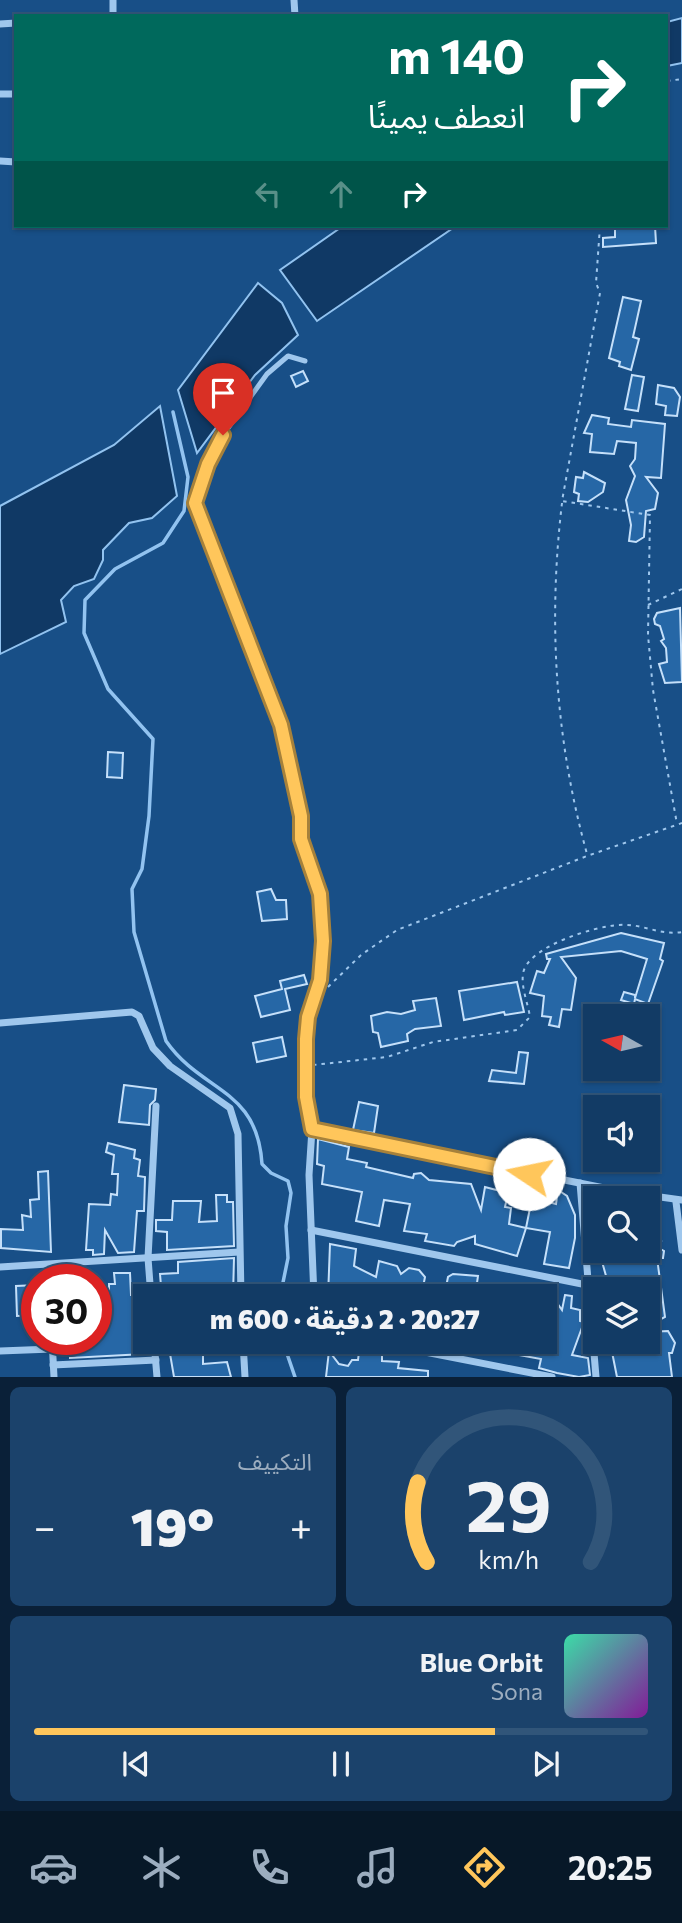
<!DOCTYPE html>
<html lang="ar">
<meta charset="utf-8">
<style>
:root{--surface:#123b65;--page:#1b426b;--text:#f1f3f6;--muted:#9cadbf;--line:#315579;--accent:#ffc65b}
body{margin:0;font-family:Commissioner,"Noto Sans Arabic",sans-serif;background:var(--page);color:var(--text);direction:rtl;height:100vh;display:flex;flex-direction:column;font-size:26px;white-space:nowrap}
*{box-sizing:border-box;margin:0}
p{font-size:23px;color:var(--muted)}
.icon{flex:none;width:38px;height:38px;fill:none;stroke:currentColor;stroke-width:2;stroke-linecap:round;stroke-linejoin:round}
.map{position:relative;height:1377px;overflow:hidden;direction:ltr}
.sheet{display:flex;flex-direction:column;gap:10px;padding:10px;background:#0a2038;flex:1}
.sheet>*{flex:none}
.top-card{position:absolute;left:14px;top:14px;width:654px;height:214px;border-radius:0px;box-shadow:0 2px 5px #0004,0 0 0 2px var(--line);direction:rtl;background:#00695c;color:#fff;overflow:hidden}
.needle{width:46px;rotate:278deg}
.fabs{position:absolute;left:583px;top:1004px;display:grid;gap:14px}
.fabs a{display:grid;place-items:center;width:77px;height:77px;border-radius:0px;background:var(--surface);box-shadow:0 2px 5px #0004,0 0 0 2px var(--line);font-size:35px}
.speed{position:absolute;left:21px;top:1264px;display:flex;gap:14px;font-size:35px;font-weight:700;text-align:center}
.speed>*{display:grid;place-content:center;width:91px;height:91px;border-radius:50%;background:var(--surface);box-shadow:0 2px 5px #0004,0 0 0 2px var(--line);line-height:1}
.speed .limit{border:10px solid #d22;background:#fff;color:#111}
.pin{position:absolute;display:grid;place-items:center;width:60px;height:60px;color:#fff;margin:-72px -30px;border-radius:50% 50% 50% 0;rotate:-45deg;box-shadow:0 0 7px #0007}
.pin .icon{rotate:45deg}
.me{position:absolute;width:77px;margin:-38px;rotate:281deg;stroke-linejoin:round;filter:drop-shadow(0 0 5px #0008)}
.turn{display:flex;align-items:center;gap:24px;height:147px;padding:0 28px;font-size:32px}
.turn .icon{width:91px;height:91px;stroke-width:2.5}
.turn b{display:block;font-size:49px;line-height:60px}
.lanes{display:flex;align-items:center;height:66px;padding:0 28px;background:#0003;justify-content:center;gap:35px;direction:ltr}
.lanes .off{opacity:.35}
.big{font-size:52px;font-weight:800;line-height:1.1}
.sheet .widget{flex:1;display:flex;flex-direction:column;justify-content:center;gap:10px;min-width:0;padding:0 24px;border-radius:10px;background:var(--page)}
.sheet .dial{align-items:center;gap:0}
.dial svg{height:182px;overflow:visible;fill:none;stroke:var(--line);stroke-width:7;stroke-linecap:round;text-anchor:middle}
.dial text{fill:var(--text);stroke:none}
.song{display:flex;align-items:center;gap:21px}
.cover{width:84px;height:84px;border-radius:10px;background:linear-gradient(135deg,hsl(160 70% 55%),hsl(290 70% 35%))}
.played{height:7px;border-radius:4px;background:linear-gradient(90deg,var(--accent) 75%,var(--line) 75%)}
.keys{display:flex;justify-content:space-around;direction:ltr}
.heat{display:flex;justify-content:space-between;align-items:center;font-size:38px;direction:ltr}
.sheet .tiles{flex:1;display:grid;gap:10px;grid-template-columns:1fr 1fr}
.widget:last-child{grid-column:span 2}
.trip{position:absolute;left:133px;top:1284px;width:424px;height:70px;border-radius:0px;background:var(--surface);box-shadow:0 2px 5px #0004,0 0 0 2px var(--line);font-weight:800;line-height:70px;text-align:center;direction:rtl}
.menu{display:flex;height:112px;justify-content:space-around;align-items:center;background:#071828;color:var(--muted)}
.menu .icon{width:49px;height:49px}
.menu .selected{color:var(--accent)}
.menu b{font-size:32px;color:var(--text)}
.map>svg:first-child{display:block}
.water{fill:#103965;stroke:#92c3f0;stroke-width:2}
.lines{fill:none;stroke-linecap:round;stroke-linejoin:round}
.stream{stroke:#92c3f0;stroke-width:3.5}
.building{fill:#2667a6;stroke:#c5e0fa;stroke-width:2}
.path{stroke:#9fc7ed;stroke-width:2;stroke-dasharray:3.5 5;stroke-linecap:butt}
.lane{stroke:#9fc7ed;stroke-width:5}
.street{stroke:#9fc7ed;stroke-width:7}
.route-casing{stroke:#a6813b;stroke-width:18}
.route{stroke:#ffc65b;stroke-width:12}
</style>
<div class="map">
<svg width="682" height="1377" viewBox="0 0 682 1377">
<rect width="100%" height="100%" fill="#184f87"/>
<g class="water">
<polygon points="682,18 682,63 667,66 667,22"/>
<polygon points="343,226 456,226 317,321 280,270"/>
<polygon points="258,283 282,303 298,335 255,375 197,453 178,390"/>
<polygon points="160,406 177,496 152,518 129,523 103,550 103,560 94,579 74,586 61,600 66,622 0,654 0,506 114,445"/>
</g>
<g class="lines">
<g class="stream">
<path d="M173,412L188,477L184,511L163,543L115,569L85,600L84,633L108,689L153,739L149,816L142,869L132,889L134,932L166,1041C202,1093 257,1087 262,1164L271,1173L288,1181L291,1193L286,1226L288,1258L280,1297"/>
<polyline points="283,1342 295,1377"/>
</g>
</g>
<g class="building">
<polygon points="619,226 655,226 656,243 603,247 603,238 615,237 615,229"/>
<polygon points="623,297 641,301 633,337 639,339 631,370 619,366 620,362 609,358"/>
<polygon points="303,371 308,381 296,387 291,376"/>
<polygon points="632,375 644,377 638,411 625,409"/>
<polygon points="658,385 674,388 680,397 677,416 665,415 666,406 656,404"/>
<polygon points="592,415 609,418 608,424 631,427 632,420 665,424 661,478 646,477 658,493 655,509 646,511 644,537 636,542 629,541 631,525 626,500 635,476 630,466 635,459 636,443 617,441 614,454 590,452 592,434 584,433"/>
<polygon points="584,472 605,483 603,492 588,502 578,501 579,494 574,492 576,477 583,478"/>
<polygon points="680,608 682,682 665,683 659,664 667,662 666,648 661,641 664,639 660,626 655,624 654,619 657,613"/>
<polygon points="108,752 123,753 122,778 107,777"/>
<polygon points="271,889 276,900 286,900 287,919 262,921 257,892"/>
<polygon points="621,933 664,943 660,959 663,961 648,1004 635,999 634,1004 621,1000 624,992 635,995 635,998 647,959 621,951 561,957 576,978 571,1010 562,1009 559,1027 549,1025 551,1017 542,1016 544,996 530,993 537,971 544,973 550,959 547,959 546,954"/>
<polygon points="304,975 307,984 285,989 290,1010 261,1017 255,996 282,989 280,981"/>
<polygon points="517,982 524,1012 505,1015 504,1012 464,1020 459,991"/>
<polygon points="436,998 441,1026 415,1029 407,1034 408,1041 381,1047 378,1033 373,1032 371,1016 387,1012 401,1014 415,1010 413,1001"/>
<polygon points="282,1037 286,1056 257,1062 253,1043"/>
<polygon points="519,1052 528,1053 524,1084 489,1081 492,1070 516,1073"/>
<polygon points="124,1085 156,1089 155,1100 150,1105 149,1125 119,1122"/>
<polygon points="359,1102 378,1106 374,1133 353,1130"/>
<polygon points="318,1139 349,1147 347,1159 367,1163 366,1167 413,1178 414,1174 421,1173 429,1180 471,1184 481,1210 485,1187 508,1193 505,1207 511,1208 509,1224 526,1228 517,1256 475,1244 475,1236 457,1242 454,1246 425,1241 427,1234 404,1231 410,1204 384,1200 379,1226 356,1221 362,1192 322,1184 324,1166 317,1164"/>
<polygon points="108,1143 135,1150 134,1158 140,1160 138,1176 145,1177 144,1211 137,1211 134,1252 118,1253 105,1230 104,1254 93,1255 93,1250 86,1250 89,1204 110,1205 111,1194 117,1195 118,1174 112,1174 114,1155 106,1152"/>
<polygon points="48,1171 51,1252 1,1248 1,1229 23,1230 22,1215 31,1217 30,1200 39,1199 38,1172"/>
<polygon points="558,1190 567,1196 575,1215 575,1238 569,1268 544,1264 550,1232 526,1228 532,1198 556,1204"/>
<polygon points="216,1195 227,1195 227,1202 233,1202 234,1246 167,1250 167,1232 156,1231 156,1220 172,1220 173,1201 201,1201 199,1222 217,1221"/>
<polygon points="653,1235 661,1241 655,1246 664,1251 663,1258 657,1258 665,1317 648,1326 648,1290 610,1290 599,1251 648,1251 648,1236"/>
<polygon points="330,1244 356,1249 354,1266 376,1277 379,1261 397,1266 401,1274 409,1268 419,1270 425,1277 421,1297 328,1297"/>
<polygon points="234,1258 233,1296 200,1297 200,1289 161,1286 160,1274 178,1273 178,1262"/>
<polygon points="114,1273 130,1273 131,1295 136,1295 142,1335 145,1334 148,1347 144,1354 70,1358 70,1347 75,1344 75,1339 96,1339 96,1299 109,1298 109,1284 115,1284"/>
<polygon points="453,1274 478,1276 475,1297 444,1297 448,1277"/>
<polygon points="37,1285 37,1315 17,1316 16,1286"/>
<polygon points="565,1295 572,1296 571,1308 580,1310 580,1321 584,1322 572,1355 588,1358 590,1375 579,1377 557,1373 539,1368 541,1359 475,1347 475,1342 544,1342 544,1307 555,1300 562,1310"/>
<polygon points="668,1331 675,1343 672,1353 669,1353 672,1377 617,1377 610,1342 648,1342 648,1332"/>
<polygon points="203,1345 203,1364 227,1362 231,1377 174,1377 169,1348"/>
<polygon points="329,1351 339,1364 348,1366 352,1360 358,1360 359,1352 382,1355 382,1361 399,1362 398,1368 428,1371 428,1377 326,1377"/>
</g>
<g class="lines">
<g class="path">
<polyline points="667,81 682,79"/>
<polyline points="600,226 596,283 600,293 562,501 650,515 648,635 653,690 677,824"/>
<path d="M562,503C548,621 555,739 587,854"/>
<polyline points="648,605 682,589"/>
<polyline points="328,987 361,955 397,930 587,856 682,823"/>
<path d="M313,1065L387,1057L433,1042L517,1030L530,1017C528,1004 521,987 523,974C526,947 595,926 619,925C642,923 660,936 682,932"/>
</g>
<polyline class="lane" points="305,361 288,356 267,374 223,435 208,464 195,503 281,725 293,769 301,839 315,876"/>
<g class="street">
<polyline points="113,0 113,16"/>
<polyline points="294,0 295,16"/>
<polyline points="0,24 16,23"/>
<polyline points="0,94 16,94"/>
<polyline points="0,161 16,162"/>
<polyline points="0,1023 132,1012 139,1016 153,1048 170,1066 230,1108 238,1134 241,1297"/>
<path d="M312,1129C306,1094 303,1056 308,1020C309,1006 318,993 320,979C325,945 323,908 315,876"/>
<polyline points="580,1183 596,1377"/>
<polyline points="676,1202 682,1250"/>
<polyline points="311,1230 587,1285"/>
<polyline points="51,1265 51,1279"/>
<polyline points="0,1267 239,1252"/>
<polyline points="151,1297 148,1258 156,1106"/>
<polyline points="314,1297 309,1175 312,1129 624,1192 682,1200"/>
<polyline points="52,1339 54,1377"/>
<polyline points="154,1342 157,1377"/>
<polyline points="243,1342 245,1377"/>
<polyline points="374,1342 552,1377"/>
<polyline points="0,1351 52,1349"/>
<polyline points="53,1365 156,1360"/>
</g>
</g>
<g class="lines">
<g class="route-casing">
<polyline id="route" points="223,435 208,464 195,503 281,725 301,816 301,839 320,894 323,941 320,980 308,1017 306,1039 306,1097 312,1129 529,1174"/>
</g>
<use href="#route" class="route"/>
</g>
</svg>
<div class="fabs">
<a><svg class="needle" viewBox="-14 -14 28 28"><path d="M0-13l5 13h-10z" fill="#e53935"/><path d="M0 13l5-13h-10z" fill="#9cadbf"/></svg></a>
<a><svg class="icon" aria-label="sound" viewBox="0 0 24 24"><path d="M4 9h4l5-4v14l-5-4H4zM17 9q2 3 0 6"/></svg></a>
<a><svg class="icon" aria-label="search" viewBox="0 0 24 24"><circle cx="10" cy="10" r="6"/><path d="M15 15l6 6"/></svg></a>
<a><svg class="icon" aria-label="layers" viewBox="0 0 24 24"><path d="M12 4l9 5-9 5-9-5zM3 14l9 5 9-5"/></svg></a>
</div>
<div class="speed"><div class="limit">30</div></div>
<div class="pin" style="left:223px;top:435px;background:#d93025"><svg class="icon" aria-label="arrive" viewBox="0 0 24 24"><path d="M6 21V4h12l-3 4 3 4H6"/></svg></div>
<svg class="me" style="left:529px;top:1174px" viewBox="-20 -20 40 40"><circle r="19" fill="#fff"/><path d="M0-13L10 11 0 6-10 11z" fill="#ffc65b"/></svg>
<div class="trip">20:27 · 2 دقيقة · 600 m</div>
<div class="top-card">
<div class="turn"><svg class="icon" aria-label="right" viewBox="0 0 24 24"><path d="M7 20v-9h11M14 6l5 5-5 5"/></svg><div><b>140 m</b>انعطف يمينًا</div></div>
<div class="lanes"><svg class="icon off" aria-label="left" viewBox="0 0 24 24"><path d="M17 20v-9H6M10 6l-5 5 5 5"/></svg><svg class="icon off" aria-label="ahead" viewBox="0 0 24 24"><path d="M12 20V5M6 11l6-6 6 6"/></svg><svg class="icon" aria-label="right" viewBox="0 0 24 24"><path d="M7 20v-9h11M14 6l5 5-5 5"/></svg></div>
</div>
</div>
<section class="sheet">
<div class="tiles">
<div class="widget dial"><svg viewBox="0 0 100 80">
<path d="M14 69A42 42 0 1 1 86 69"/>
<path d="M14 69A42 42 0 0 1 10 34" stroke="#ffc65b"/>
<text x="50" y="56" font-size="32" font-weight="700">29</text>
<text x="50" y="72" font-size="11">km/h</text>
</svg></div>
<div class="widget"><p>التكييف</p>
<div class="heat"><a>−</a><b class="big">19°</b><a>+</a></div>
</div>
<div class="widget">
<div class="song"><i class="cover"></i><div><b>Blue Orbit</b><p>Sona</p></div></div>
<div class="played"></div>
<div class="keys"><svg class="icon" aria-label="previous" viewBox="0 0 24 24"><path d="M18 5L8 12l10 7zM5 5v14"/></svg><svg class="icon" aria-label="pause" viewBox="0 0 24 24"><path d="M8 5v14M16 5v14"/></svg><svg class="icon" aria-label="next" viewBox="0 0 24 24"><path d="M6 5l10 7-10 7zM19 5v14"/></svg></div>
</div>
</div>
</section>
<nav class="menu">
<b>20:25</b>
<svg class="icon selected" aria-label="directions" viewBox="0 0 24 24"><path d="M12 3l9 9-9 9-9-9zM9 14v-3h6M13 9l2 2-2 2"/></svg>
<svg class="icon" aria-label="music" viewBox="0 0 24 24"><path d="M9 18V5l10-2v13"/><circle cx="6" cy="18" r="3"/><circle cx="16" cy="16" r="3"/></svg>
<svg class="icon" aria-label="phone" viewBox="0 0 24 24"><path d="M5 4h4l2 5-3 2q2 4 5 5l2-3 5 2v4C11 20 4 13 5 4z"/></svg>
<svg class="icon" aria-label="climate" viewBox="0 0 24 24"><path d="M12 3v18M4 7l16 10M4 17L20 7"/></svg>
<svg class="icon" aria-label="car" viewBox="0 0 24 24"><path d="M5 17H2v-5l4-1 3-4h7l3 4 3 1v5h-3M9 17h6M6 11h13"/><circle cx="7" cy="17" r="2"/><circle cx="17" cy="17" r="2"/></svg>
</nav>
